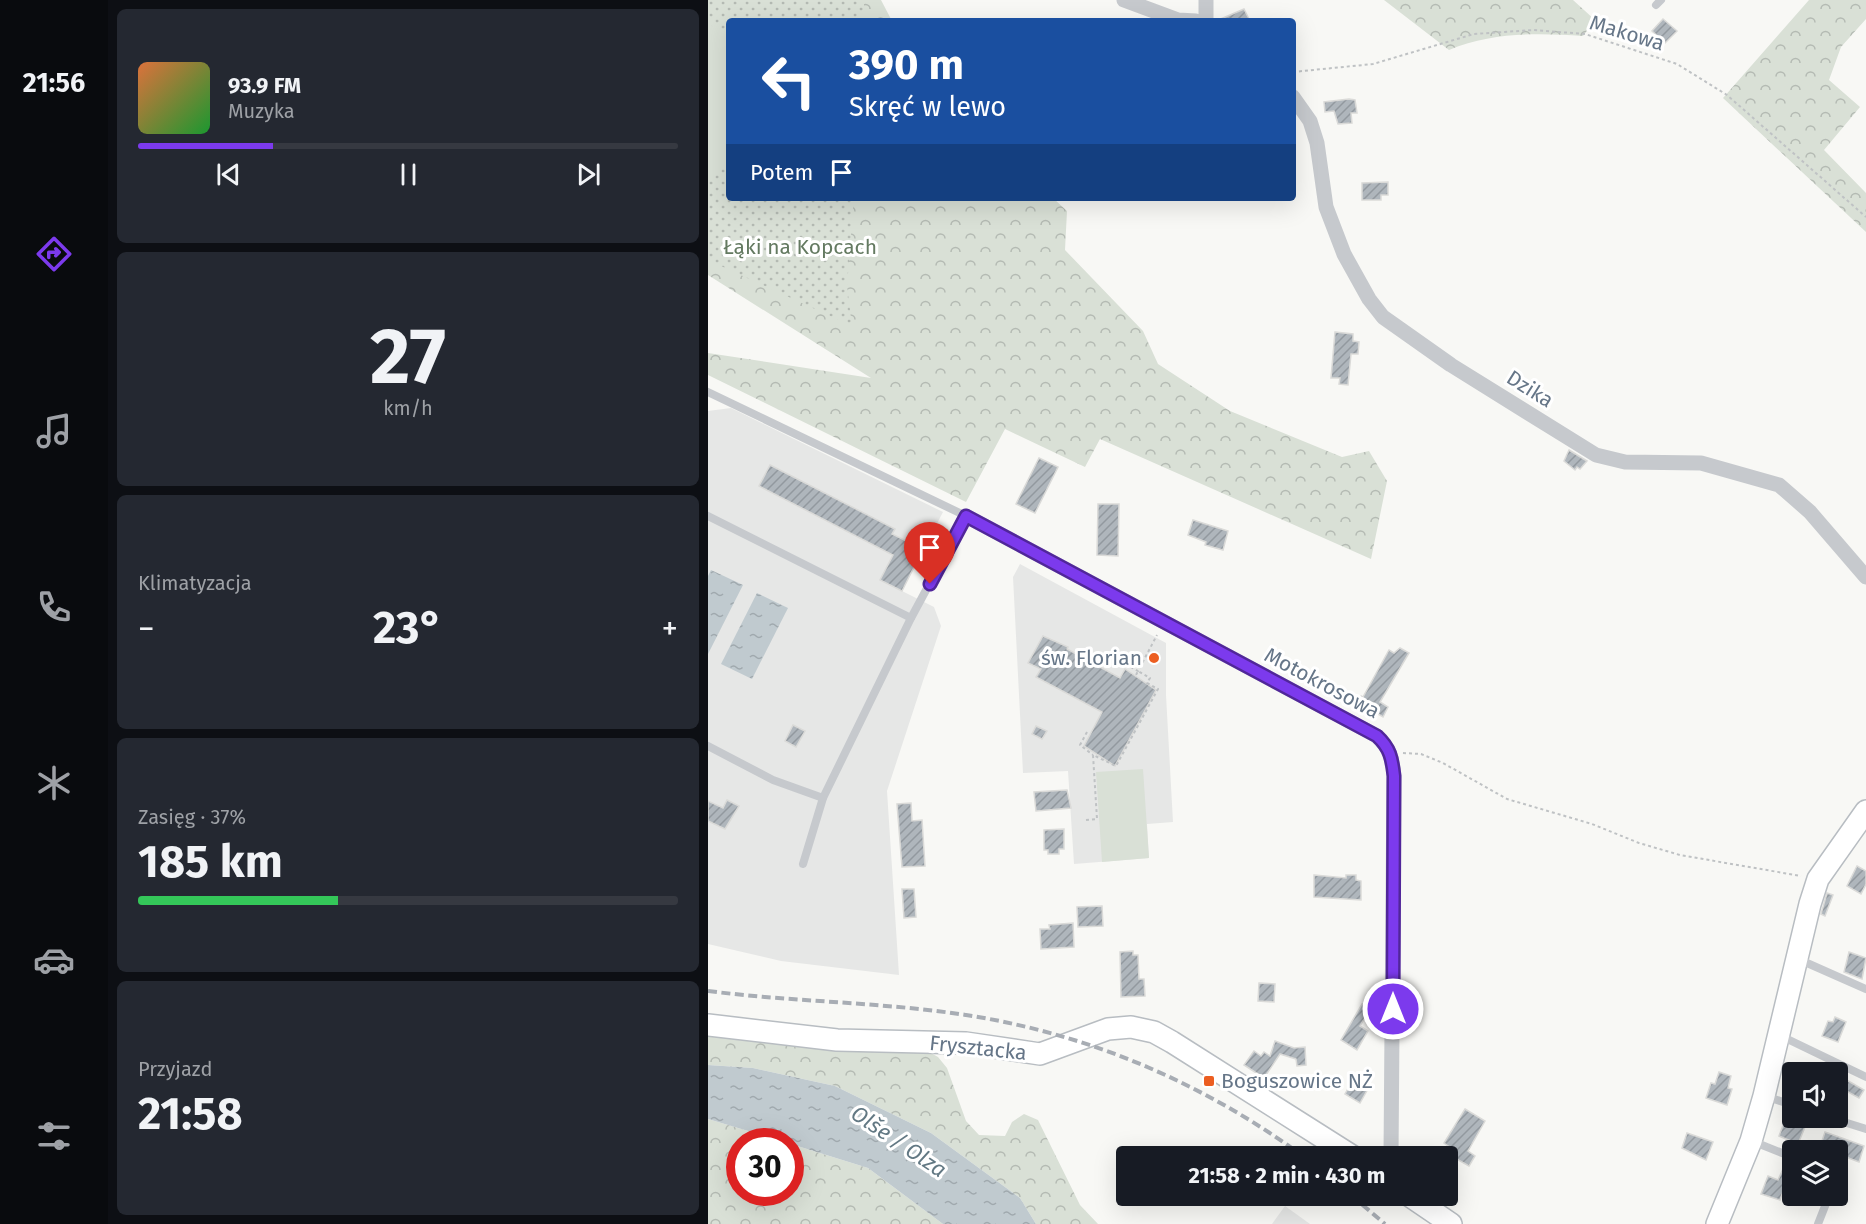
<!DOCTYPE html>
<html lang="pl">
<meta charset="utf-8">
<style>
:root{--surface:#171b24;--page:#242831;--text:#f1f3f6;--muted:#9ea1a6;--line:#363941;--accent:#7c3aed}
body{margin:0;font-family:"Fira Sans",sans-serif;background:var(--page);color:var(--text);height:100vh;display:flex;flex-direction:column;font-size:22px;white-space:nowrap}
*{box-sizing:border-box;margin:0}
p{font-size:20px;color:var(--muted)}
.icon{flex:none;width:33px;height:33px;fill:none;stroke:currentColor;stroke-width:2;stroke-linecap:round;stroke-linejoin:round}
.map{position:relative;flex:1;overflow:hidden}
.side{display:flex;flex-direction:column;gap:9px;padding:9px;background:#0d0f14;width:600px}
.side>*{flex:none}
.top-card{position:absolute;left:18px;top:18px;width:570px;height:183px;border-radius:6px;box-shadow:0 6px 24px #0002;background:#1a4fa0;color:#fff;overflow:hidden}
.fabs{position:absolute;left:1074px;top:1062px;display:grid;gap:12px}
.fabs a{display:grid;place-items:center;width:66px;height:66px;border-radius:6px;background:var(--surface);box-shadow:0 6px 24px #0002;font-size:30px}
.speed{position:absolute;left:18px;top:1128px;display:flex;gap:12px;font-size:30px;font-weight:700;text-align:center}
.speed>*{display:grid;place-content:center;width:78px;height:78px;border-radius:50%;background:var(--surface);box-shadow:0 6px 24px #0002;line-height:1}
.speed .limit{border:9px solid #d22;background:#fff;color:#111}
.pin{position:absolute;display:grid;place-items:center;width:51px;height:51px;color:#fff;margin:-62px -26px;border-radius:50% 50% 50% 0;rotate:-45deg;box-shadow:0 0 6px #0007}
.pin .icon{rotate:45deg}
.me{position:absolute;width:66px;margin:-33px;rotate:0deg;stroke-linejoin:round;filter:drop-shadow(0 0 4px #0008)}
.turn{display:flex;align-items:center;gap:21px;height:126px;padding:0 24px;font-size:27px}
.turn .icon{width:78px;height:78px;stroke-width:2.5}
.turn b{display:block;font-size:42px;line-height:51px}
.then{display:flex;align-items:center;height:57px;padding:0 24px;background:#0003;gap:12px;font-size:22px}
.big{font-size:45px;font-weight:700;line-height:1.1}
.side .card{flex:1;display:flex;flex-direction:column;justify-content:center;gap:9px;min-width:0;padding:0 21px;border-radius:9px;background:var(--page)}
.side .dial{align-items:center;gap:0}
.dial b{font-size:78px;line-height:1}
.song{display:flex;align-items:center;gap:18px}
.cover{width:72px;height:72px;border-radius:9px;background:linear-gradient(135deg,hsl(20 70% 55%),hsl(130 70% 35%))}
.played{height:6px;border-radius:3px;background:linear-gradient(90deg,var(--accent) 25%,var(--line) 25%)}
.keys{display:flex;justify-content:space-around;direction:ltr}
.heat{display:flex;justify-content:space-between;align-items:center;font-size:33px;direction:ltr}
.charge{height:9px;border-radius:4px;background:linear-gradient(90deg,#34c759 37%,var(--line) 0)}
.trip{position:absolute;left:408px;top:1146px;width:342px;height:60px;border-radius:6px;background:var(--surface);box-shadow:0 6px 24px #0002;font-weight:700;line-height:60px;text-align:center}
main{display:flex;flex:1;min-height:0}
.dock{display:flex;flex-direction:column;width:108px;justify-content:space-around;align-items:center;background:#090b0e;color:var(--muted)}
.dock .icon{width:42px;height:42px}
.dock .active{color:var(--accent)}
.dock b{font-size:27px;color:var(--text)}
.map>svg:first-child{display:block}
.built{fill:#e6e7e6}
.forest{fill:url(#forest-crowns)}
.park{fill:url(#park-dots)}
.pitch{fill:#d9e0d6}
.water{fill:url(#water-ripples)}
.building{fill:url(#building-hatch);stroke:#dadad8;stroke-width:1.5}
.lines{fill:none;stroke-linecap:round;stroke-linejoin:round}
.secondary-casing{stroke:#b8bdc2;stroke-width:24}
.path{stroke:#bfc2c4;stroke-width:2;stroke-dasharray:3 3;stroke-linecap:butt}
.lane{stroke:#c6c9cd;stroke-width:8}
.street{stroke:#c6c9cd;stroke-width:15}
.secondary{stroke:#fff;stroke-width:21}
.rail{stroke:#a8adb4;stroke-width:4;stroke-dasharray:9 4.5;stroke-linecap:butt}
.route-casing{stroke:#51269a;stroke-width:15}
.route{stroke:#7c3aed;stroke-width:10}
.poi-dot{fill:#ec5e21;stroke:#fff;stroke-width:2}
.labels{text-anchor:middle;stroke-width:6;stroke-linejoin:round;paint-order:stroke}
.street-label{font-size:21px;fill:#667688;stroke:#fff}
.park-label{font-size:21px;fill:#647a61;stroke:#fff}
.poi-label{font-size:21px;fill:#667688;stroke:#fff;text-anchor:end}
.water-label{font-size:22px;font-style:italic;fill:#627883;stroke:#fff}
</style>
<main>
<nav class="dock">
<b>21:56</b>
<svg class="icon active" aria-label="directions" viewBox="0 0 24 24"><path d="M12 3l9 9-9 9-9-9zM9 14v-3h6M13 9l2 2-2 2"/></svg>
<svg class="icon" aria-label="music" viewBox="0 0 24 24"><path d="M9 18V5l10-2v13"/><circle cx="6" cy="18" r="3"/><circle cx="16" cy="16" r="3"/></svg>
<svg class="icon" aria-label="phone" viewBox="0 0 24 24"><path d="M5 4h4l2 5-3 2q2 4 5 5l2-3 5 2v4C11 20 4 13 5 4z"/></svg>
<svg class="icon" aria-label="climate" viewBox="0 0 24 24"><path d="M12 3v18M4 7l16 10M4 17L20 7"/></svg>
<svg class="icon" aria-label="car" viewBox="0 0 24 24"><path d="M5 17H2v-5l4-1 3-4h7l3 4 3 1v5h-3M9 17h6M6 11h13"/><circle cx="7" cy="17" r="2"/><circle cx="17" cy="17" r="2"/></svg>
<svg class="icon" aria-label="filters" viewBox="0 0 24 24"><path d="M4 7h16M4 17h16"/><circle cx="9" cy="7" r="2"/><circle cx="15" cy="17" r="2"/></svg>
</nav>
<section class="side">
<div class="card">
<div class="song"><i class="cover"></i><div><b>93.9 FM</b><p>Muzyka</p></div></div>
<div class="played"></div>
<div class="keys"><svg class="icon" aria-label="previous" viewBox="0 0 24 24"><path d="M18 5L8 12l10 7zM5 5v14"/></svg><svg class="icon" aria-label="pause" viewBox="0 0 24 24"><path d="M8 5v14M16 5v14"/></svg><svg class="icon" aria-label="next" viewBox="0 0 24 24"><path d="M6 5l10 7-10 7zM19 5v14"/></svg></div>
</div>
<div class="card dial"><b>27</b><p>km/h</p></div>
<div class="card"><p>Klimatyzacja</p>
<div class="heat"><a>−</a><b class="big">23°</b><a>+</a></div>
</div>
<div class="card"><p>Zasięg · 37%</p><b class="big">185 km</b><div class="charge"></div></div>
<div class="card"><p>Przyjazd</p><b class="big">21:58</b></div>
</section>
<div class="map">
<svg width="1158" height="1224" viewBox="0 0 1158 1224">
<defs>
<pattern id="forest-crowns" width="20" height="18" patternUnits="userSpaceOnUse" patternTransform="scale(1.5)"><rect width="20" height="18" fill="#d9e0d6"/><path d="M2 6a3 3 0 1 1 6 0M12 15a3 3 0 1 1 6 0" fill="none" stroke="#b4bab3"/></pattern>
<pattern id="park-dots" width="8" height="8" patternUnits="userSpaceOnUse" patternTransform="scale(1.5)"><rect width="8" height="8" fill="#d9e0d6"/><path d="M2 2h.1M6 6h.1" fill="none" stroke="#b4bab3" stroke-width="1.8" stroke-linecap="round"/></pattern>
<pattern id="water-ripples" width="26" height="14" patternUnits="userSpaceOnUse" patternTransform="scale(1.5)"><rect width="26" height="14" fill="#c0cacf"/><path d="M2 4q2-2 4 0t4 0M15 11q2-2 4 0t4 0" fill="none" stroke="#a0a9ae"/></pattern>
<pattern id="building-hatch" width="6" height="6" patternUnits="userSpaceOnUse" patternTransform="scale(1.5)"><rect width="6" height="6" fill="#afb6bc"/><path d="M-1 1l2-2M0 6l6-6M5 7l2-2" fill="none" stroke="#92999f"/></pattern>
</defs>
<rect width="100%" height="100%" fill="#f8f8f5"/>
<g class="built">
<polygon points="23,408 235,512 194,591 226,607 233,626 179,791 191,975 73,961 0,944 0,411"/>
<polygon points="312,564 458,643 458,695 465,822 439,824 441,858 366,864 360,771 315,773 305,577"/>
<polygon points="577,1206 602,1224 564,1224"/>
</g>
<g class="forest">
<polygon points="0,0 173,0 184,21 21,21 21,198 345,198 359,211 357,250 435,331 450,364 522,411 634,457 661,451 679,481 663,559 392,439 377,467 297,429 258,502 0,375 0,353 163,378 0,275"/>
<path d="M676,0H865L887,20L875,36C829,33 784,32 741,50Z"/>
<polygon points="1101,0 1158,0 1158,19 1133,47 1121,80 1152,107 1116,150 1158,193 1158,232 1015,98"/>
<polygon points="0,1033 214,1048 230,1057 239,1068 258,1121 271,1135 297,1136 304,1122 316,1114 330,1120 372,1205 390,1224 328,1224 312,1198 223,1133 127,1086 45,1068 0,1065"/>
<polygon points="0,1119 74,1141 32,1142 32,1192 82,1192 83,1144 160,1168 235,1224 0,1224"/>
</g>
<polygon class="park" points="0,0 156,0 156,21 21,21 21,198 146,198 139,286 144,326 0,260"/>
<g class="pitch">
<polygon points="0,23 21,37 21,159 0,177"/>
<polygon points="435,769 441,858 394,862 388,772"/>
</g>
<g class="water">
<polygon points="3,570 35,585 0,654 0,576"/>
<polygon points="49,593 80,608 44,679 13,664"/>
<polygon points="0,1065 45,1068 127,1086 223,1133 312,1198 328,1224 235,1224 160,1168 83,1144 82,1142 74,1141 0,1119"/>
</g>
<g class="building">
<polygon points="536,9 542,21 508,21"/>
<polygon points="955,19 969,31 957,43 944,31"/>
<polygon points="641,99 647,100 649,113 643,113 644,123 630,124 626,111 617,112 616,102"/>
<polygon points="680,182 680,195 673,195 673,200 654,200 654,183"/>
<polygon points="627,332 645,334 645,341 651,342 650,354 643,354 640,385 631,384 632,378 623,378"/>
<polygon points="861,450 879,461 872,469 869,467 867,470 856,461"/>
<polygon points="331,458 350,467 327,513 308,504"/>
<polygon points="62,465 187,529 184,534 215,549 194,591 172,580 185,555 51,486"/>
<polygon points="390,504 411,504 410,556 389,555"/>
<polygon points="485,520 520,531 515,550 497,545 498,542 480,535"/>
<polygon points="335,636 360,647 359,649 412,678 417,669 448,690 407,766 376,746 394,712 328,677 333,669 320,663"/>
<polygon points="692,648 701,653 672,702 680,707 675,717 667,712 665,716 647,706 653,696 655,697 681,650 686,653"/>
<polygon points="85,725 97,731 88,747 77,741"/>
<polygon points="328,726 339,731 334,739 324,734"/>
<polygon points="359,790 363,808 328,811 326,792"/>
<polygon points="19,800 31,806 17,829 0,821 0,801 15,808"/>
<polygon points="203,803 204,821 214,820 217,866 194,867 189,804"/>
<polygon points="356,829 356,849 351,849 351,854 340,854 340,850 336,850 336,830"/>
<polygon points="1149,866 1158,871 1158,884 1153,894 1139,886"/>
<polygon points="606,875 638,878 638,875 648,875 648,880 653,881 653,900 606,897"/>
<polygon points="194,889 206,889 208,917 196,918"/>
<polygon points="1119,893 1125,895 1117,916 1113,914"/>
<polygon points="394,906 395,926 370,927 369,907"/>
<polygon points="365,923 366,947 333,949 332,929 342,929 341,925"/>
<polygon points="425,951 425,955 430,955 431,979 436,979 437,996 413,997 412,952"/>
<polygon points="1141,952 1158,958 1154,979 1136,972"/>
<polygon points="551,983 567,984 566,1002 550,1001"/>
<polygon points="654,1004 662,1009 652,1026 660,1031 649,1050 633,1040"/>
<polygon points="1127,1017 1138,1022 1130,1042 1114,1036 1120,1021 1125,1022"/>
<polygon points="567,1041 586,1048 597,1047 598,1065 589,1066 588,1059 572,1054 556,1078 536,1065 546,1051 553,1056 556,1052 562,1056"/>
<polygon points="1011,1072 1023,1076 1020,1088 1024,1089 1019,1105 998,1098 1003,1083 1007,1084"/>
<polygon points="646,1078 661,1087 652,1103 637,1094"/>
<polygon points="1135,1078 1156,1090 1151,1098 1131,1087"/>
<polygon points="757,1109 777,1121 760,1151 767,1156 761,1166 736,1152 740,1146 736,1143"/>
<polygon points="1077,1120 1097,1127 1090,1144 1071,1136"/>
<polygon points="1117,1132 1156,1146 1151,1162 1130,1154 1130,1150 1111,1150"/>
<polygon points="979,1133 1005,1142 998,1160 974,1148"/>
<polygon points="1075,1169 1084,1172 1084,1176 1081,1185 1078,1183 1072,1200 1053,1194 1060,1176 1070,1180"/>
</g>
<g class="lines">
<g class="secondary-casing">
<g id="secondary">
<polyline points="0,1025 129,1040 258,1043 332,1054 400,1029 423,1027 446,1032 464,1042 644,1156"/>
<polyline points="702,1196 743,1224"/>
<polyline points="1009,1224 1043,1141 1056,1096 1102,904 1110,879 1158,811"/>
</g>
</g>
<g class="path">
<polyline points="585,72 665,64 766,34 825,30 877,34 969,64 1019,95 1158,217"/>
<polyline points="421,654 416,663 430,671 449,635"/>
<polyline points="379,732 372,745 385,755"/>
<polyline points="695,753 713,754 735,763 799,799 884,824 931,843 972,855 1093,876"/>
<polyline points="378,820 389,819 385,755 408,766 450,689 439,683 442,678 430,671 428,675"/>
</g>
<g class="lane">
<polyline points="948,5 953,0"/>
<polyline points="0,392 258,516 203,618 115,798 95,864"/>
<polyline points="0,516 203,618"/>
<polyline points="0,746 65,780 115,798"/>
<polyline points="1090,959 1158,989"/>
<polyline points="1073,1036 1158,1077"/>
<polyline points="1057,1096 1084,1105"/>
<polyline points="1123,1118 1158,1129"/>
<polyline points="1044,1141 1084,1157"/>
<polyline points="1110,1224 1121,1196"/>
</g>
<g class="street">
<polyline points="416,0 470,20 488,21"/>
<polyline points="498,21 498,0"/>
<polyline points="585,97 602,121 609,143 618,207 636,254 661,299 675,317 743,365 888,455 917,462 993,463 1071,485 1102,512 1158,577"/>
<path d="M258,516L669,736C682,748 684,758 686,776L683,1156"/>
</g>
<use href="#secondary" class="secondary"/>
<g class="rail">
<path d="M0,991C86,1002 173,1002 258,1015C381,1034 495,1083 595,1156"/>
<polyline points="644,1196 677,1224"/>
</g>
</g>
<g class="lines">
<g class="route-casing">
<path id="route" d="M222,584L258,516L669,736C682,748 684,758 686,776L685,1009"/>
</g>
<use href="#route" class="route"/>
</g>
<g class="poi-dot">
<circle cx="446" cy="658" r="6"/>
<rect x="495" y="1075" width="12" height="12" rx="3"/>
</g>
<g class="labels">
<g class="street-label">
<text transform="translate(919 33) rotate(17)" y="7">Makowa</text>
<text transform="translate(822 389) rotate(32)" y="7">Dzika</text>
<text transform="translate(614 683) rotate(28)" y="7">Motokrosowa</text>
<text transform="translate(270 1048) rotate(6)" y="7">Frysztacka</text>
</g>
<g class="park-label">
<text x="92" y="254">Łąki na Kopcach</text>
</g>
<g class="poi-label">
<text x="434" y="665">św. Florian</text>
<text x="513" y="1088" text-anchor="start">Boguszowice NŻ</text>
</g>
<g class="water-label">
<text transform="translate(191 1141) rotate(34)" y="8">Olše / Olza</text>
</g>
</g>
</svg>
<div class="fabs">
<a><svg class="icon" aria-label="sound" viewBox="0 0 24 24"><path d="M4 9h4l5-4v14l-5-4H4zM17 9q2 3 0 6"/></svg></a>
<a><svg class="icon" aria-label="layers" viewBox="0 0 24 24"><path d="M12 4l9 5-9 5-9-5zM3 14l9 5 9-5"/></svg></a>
</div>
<div class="speed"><div class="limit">30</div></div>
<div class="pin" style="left:222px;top:584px;background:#d93025"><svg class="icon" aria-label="arrive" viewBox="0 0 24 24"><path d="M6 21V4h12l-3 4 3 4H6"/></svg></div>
<svg class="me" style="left:685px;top:1009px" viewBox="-20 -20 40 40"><circle r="17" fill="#7c3aed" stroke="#fff" stroke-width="3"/><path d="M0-11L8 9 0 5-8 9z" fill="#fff"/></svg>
<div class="trip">21:58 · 2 min · 430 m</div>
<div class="top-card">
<div class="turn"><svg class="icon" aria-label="left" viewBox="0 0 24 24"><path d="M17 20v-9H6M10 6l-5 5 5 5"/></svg><div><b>390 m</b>Skręć w lewo</div></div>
<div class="then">Potem<svg class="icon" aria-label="arrive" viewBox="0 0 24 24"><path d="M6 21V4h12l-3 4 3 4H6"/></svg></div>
</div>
</div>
</main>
